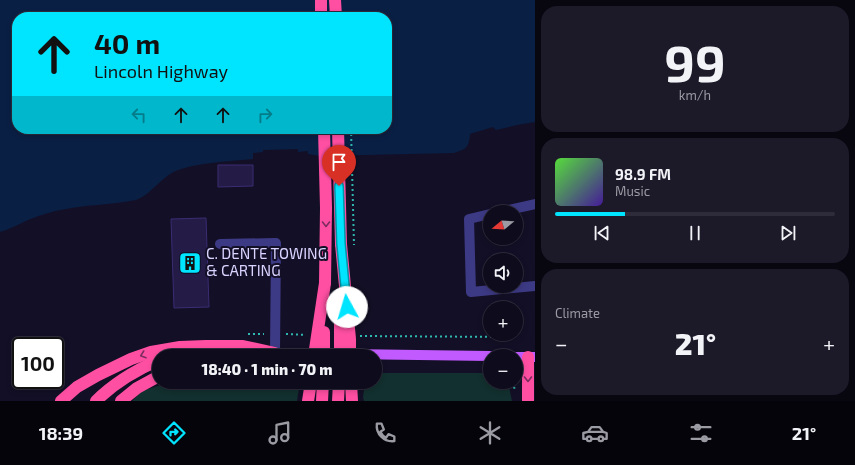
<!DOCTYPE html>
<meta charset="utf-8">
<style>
:root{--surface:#0e0b1c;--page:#1c1929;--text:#f1f3f6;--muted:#9b9ba3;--line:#2e2b3b;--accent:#00e5ff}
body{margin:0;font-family:"Exo 2",sans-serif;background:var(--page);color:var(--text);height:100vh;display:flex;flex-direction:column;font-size:15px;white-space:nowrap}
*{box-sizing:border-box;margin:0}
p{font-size:13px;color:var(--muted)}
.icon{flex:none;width:22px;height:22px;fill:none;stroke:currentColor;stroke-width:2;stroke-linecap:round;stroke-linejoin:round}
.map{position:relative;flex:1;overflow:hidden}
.side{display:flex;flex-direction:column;gap:6px;padding:6px;background:#08060f;width:320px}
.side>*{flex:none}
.hud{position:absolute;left:12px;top:12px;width:380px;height:122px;border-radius:16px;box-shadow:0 2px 6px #0003,0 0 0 1px var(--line);background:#00e5ff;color:#111;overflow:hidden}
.needle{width:26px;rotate:252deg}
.controls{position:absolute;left:483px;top:205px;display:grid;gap:8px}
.controls a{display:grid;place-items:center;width:40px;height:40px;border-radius:50%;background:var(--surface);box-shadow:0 2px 6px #0003,0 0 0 1px var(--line);font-size:20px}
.speed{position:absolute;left:12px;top:337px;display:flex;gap:8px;font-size:20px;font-weight:700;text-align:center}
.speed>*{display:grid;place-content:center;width:52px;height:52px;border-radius:50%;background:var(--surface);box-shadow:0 2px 6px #0003,0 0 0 1px var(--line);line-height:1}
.speed .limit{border:2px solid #111;border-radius:6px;background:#fff;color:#111}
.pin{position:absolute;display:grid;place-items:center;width:34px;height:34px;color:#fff;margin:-41px -17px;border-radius:50% 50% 50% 0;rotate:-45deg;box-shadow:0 0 4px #0007}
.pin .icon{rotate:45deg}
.me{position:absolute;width:44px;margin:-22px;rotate:354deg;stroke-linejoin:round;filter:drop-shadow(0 0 3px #0008)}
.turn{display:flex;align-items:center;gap:14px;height:84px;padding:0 16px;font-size:18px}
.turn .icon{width:52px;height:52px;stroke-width:2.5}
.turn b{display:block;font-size:28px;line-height:34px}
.lanes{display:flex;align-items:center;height:38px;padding:0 16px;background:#0003;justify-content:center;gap:20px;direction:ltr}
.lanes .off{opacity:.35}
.big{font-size:30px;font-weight:800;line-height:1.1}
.side .card{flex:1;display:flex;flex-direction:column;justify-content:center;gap:6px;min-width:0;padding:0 14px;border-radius:16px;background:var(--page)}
.side .dial{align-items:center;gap:0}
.dial b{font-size:52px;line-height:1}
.song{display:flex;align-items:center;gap:12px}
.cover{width:48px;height:48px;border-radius:6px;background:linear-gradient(135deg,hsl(110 70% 55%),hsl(260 70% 35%))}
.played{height:4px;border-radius:2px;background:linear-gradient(90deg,var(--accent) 25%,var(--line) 25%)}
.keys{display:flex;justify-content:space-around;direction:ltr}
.heat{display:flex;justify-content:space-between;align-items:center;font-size:22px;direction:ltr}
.trip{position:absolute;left:152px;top:349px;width:230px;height:40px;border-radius:20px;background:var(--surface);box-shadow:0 2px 6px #0003,0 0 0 1px var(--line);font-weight:800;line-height:40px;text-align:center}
.tabs{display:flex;height:64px;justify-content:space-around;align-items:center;background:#06040b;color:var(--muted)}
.tabs .icon{width:28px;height:28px}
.tabs .current{color:var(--accent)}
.tabs b{font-size:18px;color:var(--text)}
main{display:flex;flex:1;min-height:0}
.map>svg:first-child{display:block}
.green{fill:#12302f}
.water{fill:#0a1f44;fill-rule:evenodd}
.building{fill:#241b47;stroke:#3b2d73}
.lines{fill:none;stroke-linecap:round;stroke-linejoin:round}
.path{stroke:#2fb8b0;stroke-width:2;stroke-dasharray:2 3;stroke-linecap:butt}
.minor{stroke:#3d3a85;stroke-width:10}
.major{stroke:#c25bff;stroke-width:10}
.highway{stroke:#ff4fa3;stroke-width:12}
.path-bridge{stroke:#2fb8b0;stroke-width:2;stroke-dasharray:2 3;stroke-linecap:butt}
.highway-bridge{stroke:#ff4fa3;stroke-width:12}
.oneway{stroke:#7d2c5e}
.route-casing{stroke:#0095a6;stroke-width:10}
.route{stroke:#00e5ff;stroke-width:7}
.labels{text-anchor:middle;stroke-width:4;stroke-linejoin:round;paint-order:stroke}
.poi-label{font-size:15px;fill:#d9d4ff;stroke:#130f26;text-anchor:start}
</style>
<main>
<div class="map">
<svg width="535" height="401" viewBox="0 0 535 401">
<rect width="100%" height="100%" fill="#130f26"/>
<g class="green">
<polygon points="375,373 490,373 490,382 508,382 512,401 364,401 363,397 365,382 375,382"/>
<polygon points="170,382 300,382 297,401 132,401 142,391"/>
</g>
<path class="water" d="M0,0H535V122L517,125L496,130L493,127L470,134C469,148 466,149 454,153L320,156L308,154V151L298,152V149L263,150V152L253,153V159C232,161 187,163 170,174C158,182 148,196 136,200C132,201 128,201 124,202C105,205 85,205 66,209C53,211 40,215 28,220C19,224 10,229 0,232ZM17,17H387V129H17Z"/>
<g class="building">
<polygon points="218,165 253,165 253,186 218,187"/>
<polygon points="206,218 209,307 174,308 171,219"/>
</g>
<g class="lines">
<g class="path">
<polyline points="248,334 264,334"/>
<polyline points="286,334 306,335"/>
<polyline points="360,336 515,337"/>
<polyline points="513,382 515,391"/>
</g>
<g class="minor">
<polyline points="500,212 535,204"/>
<polyline points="490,214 469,219 471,292 535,286"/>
<polyline points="220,244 276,243 275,353"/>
</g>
<g class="major">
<polyline points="275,353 490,356"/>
<polyline points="516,357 535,357"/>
</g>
<g class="highway">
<polyline points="321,0 321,17"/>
<polyline points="335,0 336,17"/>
<polyline points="324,129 326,208 325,283"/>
<polyline points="338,129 341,244"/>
<polyline points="351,382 352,401"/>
<polyline points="61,401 77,387 98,375 131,359 151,352 180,347 206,346 243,346 275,353"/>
<path d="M96,401C114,383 136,370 159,360"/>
<polyline points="121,401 137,388 159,376"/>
<polyline points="308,401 311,382"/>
<polyline points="322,401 323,382"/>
<polyline points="338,401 339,382"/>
<polyline points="528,401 528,357"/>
</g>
<polyline class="path-bridge" points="351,129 354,245"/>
<g class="highway-bridge">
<polyline points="341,244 350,339 350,356"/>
<polyline points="314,356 325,283"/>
<polyline points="324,356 324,332"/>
<polyline points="340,356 340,309"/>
</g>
</g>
<defs><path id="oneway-chevron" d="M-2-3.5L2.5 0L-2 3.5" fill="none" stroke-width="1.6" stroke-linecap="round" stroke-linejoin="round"/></defs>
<g class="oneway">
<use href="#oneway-chevron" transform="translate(326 224) rotate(90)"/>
<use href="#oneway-chevron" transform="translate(143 355) rotate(161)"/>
<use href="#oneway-chevron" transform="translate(528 379) rotate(90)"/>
</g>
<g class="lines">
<g class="route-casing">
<polyline id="route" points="339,186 341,244 347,307"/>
</g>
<use href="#route" class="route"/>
</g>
<defs>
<g id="building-square" transform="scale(1.15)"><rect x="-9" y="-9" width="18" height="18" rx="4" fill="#00e5ff" stroke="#130f26"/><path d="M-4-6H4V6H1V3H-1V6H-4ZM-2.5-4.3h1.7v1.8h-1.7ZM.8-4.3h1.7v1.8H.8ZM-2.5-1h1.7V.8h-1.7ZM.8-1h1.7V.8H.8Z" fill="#111"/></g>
</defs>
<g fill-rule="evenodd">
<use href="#building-square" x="190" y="263"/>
</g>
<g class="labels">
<g class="poi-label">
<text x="206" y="259">C. DENTE TOWING<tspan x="206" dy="17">&amp; CARTING</tspan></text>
</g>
</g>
</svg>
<div class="controls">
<a><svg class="needle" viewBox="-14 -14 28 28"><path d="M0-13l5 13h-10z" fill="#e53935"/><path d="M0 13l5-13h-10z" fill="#9b9ba3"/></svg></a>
<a><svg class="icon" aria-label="sound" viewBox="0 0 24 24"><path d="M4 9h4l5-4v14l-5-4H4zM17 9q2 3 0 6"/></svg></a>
<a>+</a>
<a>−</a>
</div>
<div class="speed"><div class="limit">100</div></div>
<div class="pin" style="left:339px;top:186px;background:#d93025"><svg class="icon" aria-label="arrive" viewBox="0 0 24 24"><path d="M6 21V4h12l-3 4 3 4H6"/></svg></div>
<svg class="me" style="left:347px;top:307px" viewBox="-20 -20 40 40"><circle r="19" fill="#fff"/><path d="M0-13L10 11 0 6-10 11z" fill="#00e5ff"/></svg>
<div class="trip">18:40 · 1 min · 70 m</div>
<div class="hud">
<div class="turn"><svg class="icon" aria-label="ahead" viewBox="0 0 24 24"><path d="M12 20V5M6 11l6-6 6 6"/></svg><div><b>40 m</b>Lincoln Highway</div></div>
<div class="lanes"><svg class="icon off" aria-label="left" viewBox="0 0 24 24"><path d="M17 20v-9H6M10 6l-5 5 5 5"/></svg><svg class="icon" aria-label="ahead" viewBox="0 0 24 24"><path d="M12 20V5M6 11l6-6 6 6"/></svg><svg class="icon" aria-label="ahead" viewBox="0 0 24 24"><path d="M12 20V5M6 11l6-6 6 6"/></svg><svg class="icon off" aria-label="right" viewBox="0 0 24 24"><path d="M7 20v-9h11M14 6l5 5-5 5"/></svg></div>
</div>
</div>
<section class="side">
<div class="card dial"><b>99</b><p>km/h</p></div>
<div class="card">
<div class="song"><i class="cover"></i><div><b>98.9 FM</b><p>Music</p></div></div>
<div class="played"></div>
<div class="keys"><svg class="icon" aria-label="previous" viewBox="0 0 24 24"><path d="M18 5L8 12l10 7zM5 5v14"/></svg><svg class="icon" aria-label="pause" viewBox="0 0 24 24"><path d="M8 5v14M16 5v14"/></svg><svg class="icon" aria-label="next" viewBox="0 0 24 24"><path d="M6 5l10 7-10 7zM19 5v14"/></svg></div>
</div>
<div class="card"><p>Climate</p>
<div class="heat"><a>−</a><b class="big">21°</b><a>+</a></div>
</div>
</section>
</main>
<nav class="tabs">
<b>18:39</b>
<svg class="icon current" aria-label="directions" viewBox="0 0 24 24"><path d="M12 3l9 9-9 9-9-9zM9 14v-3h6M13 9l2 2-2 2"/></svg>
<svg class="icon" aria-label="music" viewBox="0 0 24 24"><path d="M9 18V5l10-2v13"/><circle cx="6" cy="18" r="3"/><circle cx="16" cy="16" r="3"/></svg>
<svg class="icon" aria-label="phone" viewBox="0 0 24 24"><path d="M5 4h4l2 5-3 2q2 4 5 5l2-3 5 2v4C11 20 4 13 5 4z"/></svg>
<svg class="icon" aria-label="climate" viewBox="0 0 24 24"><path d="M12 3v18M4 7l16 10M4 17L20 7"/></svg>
<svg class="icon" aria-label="car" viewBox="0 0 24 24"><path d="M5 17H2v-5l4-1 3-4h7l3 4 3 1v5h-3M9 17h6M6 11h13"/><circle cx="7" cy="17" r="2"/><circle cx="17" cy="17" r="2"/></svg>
<svg class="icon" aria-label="filters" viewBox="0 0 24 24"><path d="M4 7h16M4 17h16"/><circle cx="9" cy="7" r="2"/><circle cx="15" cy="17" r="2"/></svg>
<b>21°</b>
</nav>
